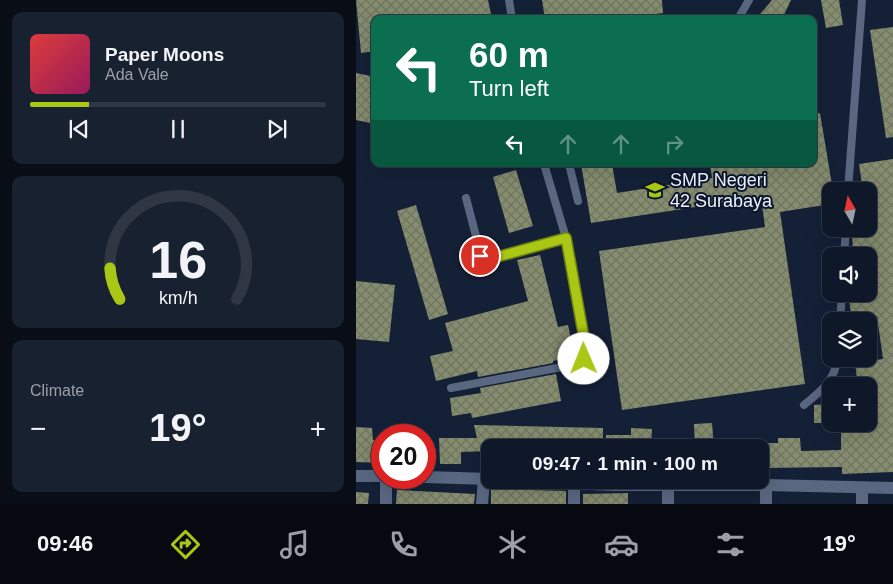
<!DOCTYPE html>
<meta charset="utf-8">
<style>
:root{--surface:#0f1828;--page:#182130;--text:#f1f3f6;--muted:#9ba0a8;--line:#2f3745;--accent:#abc716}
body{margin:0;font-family:Helvetica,sans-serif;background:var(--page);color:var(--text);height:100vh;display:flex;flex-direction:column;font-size:19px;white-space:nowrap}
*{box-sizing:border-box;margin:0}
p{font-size:16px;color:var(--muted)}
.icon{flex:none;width:28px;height:28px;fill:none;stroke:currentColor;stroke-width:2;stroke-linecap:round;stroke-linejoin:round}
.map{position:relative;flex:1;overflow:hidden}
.panel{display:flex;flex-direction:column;gap:12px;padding:12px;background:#080d16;width:356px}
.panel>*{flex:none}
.hud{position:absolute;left:15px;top:15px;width:446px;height:152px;border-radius:10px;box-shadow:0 5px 20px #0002,0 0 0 1px var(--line);background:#0b6e4f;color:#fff;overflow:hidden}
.needle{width:32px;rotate:351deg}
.buttons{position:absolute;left:466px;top:182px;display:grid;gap:10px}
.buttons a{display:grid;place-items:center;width:55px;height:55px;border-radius:10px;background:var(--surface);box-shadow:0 5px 20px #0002,0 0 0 1px var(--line);font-size:25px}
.speed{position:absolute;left:15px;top:424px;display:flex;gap:10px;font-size:25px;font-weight:700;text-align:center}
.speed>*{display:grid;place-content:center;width:65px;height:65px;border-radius:50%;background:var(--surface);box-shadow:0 5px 20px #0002,0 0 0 1px var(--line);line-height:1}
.speed .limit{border:8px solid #d22;background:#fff;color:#111}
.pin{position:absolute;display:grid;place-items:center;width:42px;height:42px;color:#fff;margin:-21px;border:2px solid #fff;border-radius:50%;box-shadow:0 1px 5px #0007}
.me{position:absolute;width:55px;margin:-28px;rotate:359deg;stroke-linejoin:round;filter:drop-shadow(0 0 4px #0008)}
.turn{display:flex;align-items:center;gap:18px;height:105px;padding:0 15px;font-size:22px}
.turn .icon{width:65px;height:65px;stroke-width:2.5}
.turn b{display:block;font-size:35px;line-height:42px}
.lanes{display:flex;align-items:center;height:48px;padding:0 15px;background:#0003;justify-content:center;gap:25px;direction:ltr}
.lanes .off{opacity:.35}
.big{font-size:38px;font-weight:600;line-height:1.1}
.panel .card{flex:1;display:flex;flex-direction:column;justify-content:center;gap:8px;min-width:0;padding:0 18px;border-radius:10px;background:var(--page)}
.panel .dial{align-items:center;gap:0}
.dial svg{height:130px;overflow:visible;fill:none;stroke:var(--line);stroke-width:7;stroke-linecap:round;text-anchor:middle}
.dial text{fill:var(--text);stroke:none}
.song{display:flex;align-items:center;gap:15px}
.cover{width:60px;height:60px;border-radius:8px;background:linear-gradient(135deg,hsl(0 70% 55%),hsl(330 70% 35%))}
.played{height:5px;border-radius:2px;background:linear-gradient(90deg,var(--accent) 20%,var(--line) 20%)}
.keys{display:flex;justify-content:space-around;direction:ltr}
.heat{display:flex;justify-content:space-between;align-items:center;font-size:28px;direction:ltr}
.trip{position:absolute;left:125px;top:439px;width:288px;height:50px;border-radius:10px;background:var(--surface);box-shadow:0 5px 20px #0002,0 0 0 1px var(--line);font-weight:600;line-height:50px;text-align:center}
.dock{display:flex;height:80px;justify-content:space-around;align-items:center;background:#060a10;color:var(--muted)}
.dock .icon{width:35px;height:35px}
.dock .active{color:var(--accent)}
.dock b{font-size:22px;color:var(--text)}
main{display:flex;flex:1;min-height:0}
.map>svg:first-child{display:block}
.building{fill:url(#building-cross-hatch)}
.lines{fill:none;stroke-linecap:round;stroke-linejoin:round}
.lane{stroke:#596781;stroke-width:8}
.street{stroke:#596781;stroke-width:12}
.route-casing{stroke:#6f810e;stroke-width:12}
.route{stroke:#abc716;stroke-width:9}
.labels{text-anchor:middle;stroke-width:4;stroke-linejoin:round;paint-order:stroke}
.poi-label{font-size:18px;fill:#eef3fc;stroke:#0b162c;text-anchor:start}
</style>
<main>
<section class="panel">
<div class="card">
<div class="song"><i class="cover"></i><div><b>Paper Moons</b><p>Ada Vale</p></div></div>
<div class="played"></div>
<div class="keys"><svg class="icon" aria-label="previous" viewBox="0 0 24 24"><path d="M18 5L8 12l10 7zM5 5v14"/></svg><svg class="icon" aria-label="pause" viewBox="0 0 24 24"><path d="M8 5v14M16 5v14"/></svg><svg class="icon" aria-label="next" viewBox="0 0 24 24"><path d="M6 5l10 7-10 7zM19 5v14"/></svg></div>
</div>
<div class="card dial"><svg viewBox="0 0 100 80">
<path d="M14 69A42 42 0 1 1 86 69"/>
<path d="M14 69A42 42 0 0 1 8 50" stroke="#abc716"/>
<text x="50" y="56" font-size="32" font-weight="700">16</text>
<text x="50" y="72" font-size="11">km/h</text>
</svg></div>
<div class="card"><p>Climate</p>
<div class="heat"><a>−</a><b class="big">19°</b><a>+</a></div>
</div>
</section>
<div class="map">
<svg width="537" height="504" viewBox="0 0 537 504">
<defs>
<pattern id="building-cross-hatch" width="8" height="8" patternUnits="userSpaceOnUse" patternTransform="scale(1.25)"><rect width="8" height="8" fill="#858d6e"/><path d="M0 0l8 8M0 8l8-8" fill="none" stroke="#6f7562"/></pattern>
</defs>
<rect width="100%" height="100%" fill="#142036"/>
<g class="building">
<polygon points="0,0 132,0 136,19 19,19 19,51 5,53"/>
<polygon points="186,0 306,0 307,13 263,19 189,19"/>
<polygon points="416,0 435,0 426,19 400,19"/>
<polygon points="465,0 483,0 487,25 470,28"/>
<polygon points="537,27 537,137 530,138 514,30"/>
<polygon points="0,73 19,77 19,124 0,120"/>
<polygon points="464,113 477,191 475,204 424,212 449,384 266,410 243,251 409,227 405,197 235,223 225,164 256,164 261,193 356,178 354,164 458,164 458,114"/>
<polygon points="537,159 537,472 486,474 486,467 404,468 404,443 422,443 422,438 444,438 445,451 485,450 485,427 512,426 512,386 502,386 499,363 527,359 521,316 496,319 492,294 512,294 512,256 497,256 496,229 512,229 512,191 507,191 503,164"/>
<polygon points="160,170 177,226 153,233 137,177"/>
<polygon points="60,205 92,314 73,320 41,211"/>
<polygon points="184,255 202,327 212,325 219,356 197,361 197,363 122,377 121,371 80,381 74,356 97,351 89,323 172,301 161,260"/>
<polygon points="0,281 39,285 33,342 0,339"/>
<polygon points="200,374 205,401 116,418 115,413 96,416 94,398 125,393 124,388"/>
<polygon points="475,404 475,423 458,423 458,405"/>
<polygon points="356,423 358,448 339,448 338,424"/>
<polygon points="118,425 247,428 247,445 134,448 134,451 105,452 105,464 84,464 83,438 121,438"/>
<polygon points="0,427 16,428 17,440 26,440 26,463 0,462"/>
<polygon points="275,428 296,429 295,448 250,448 250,435 275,435"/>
<polygon points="135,489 210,491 210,504 135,504"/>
<polygon points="41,490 119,494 118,504 40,504"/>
<polygon points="0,492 13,493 12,504 0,504"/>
<polygon points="272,493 272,504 227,504 227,494"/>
</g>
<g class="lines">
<g class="lane">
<polyline points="153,0 156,19"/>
<polyline points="382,19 393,0"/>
<polyline points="213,164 222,201"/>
<polyline points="275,164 288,164"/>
<polyline points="492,191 506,0"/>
<polyline points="110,198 126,259 210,238"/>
<polyline points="488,256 490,229"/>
<polyline points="484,321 486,294"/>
<polyline points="95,388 222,364 228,359 228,338 210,238 188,164"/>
<path d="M448,405C463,393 480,379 481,359"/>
</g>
<g class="street">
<polyline points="0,476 26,476"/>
<polyline points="69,477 134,479"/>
<polyline points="30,478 30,504"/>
<polyline points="149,480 257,485 410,485 537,488"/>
<polyline points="506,488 506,504"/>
<polyline points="126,504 128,479"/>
<polyline points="218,504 218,482"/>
<polyline points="312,504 312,484"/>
<polyline points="410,504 410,485"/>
</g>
</g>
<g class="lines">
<g class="route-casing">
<polyline id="route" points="124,256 130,260 210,238 228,338 228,359"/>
</g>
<use href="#route" class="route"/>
</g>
<defs>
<g id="school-bare" transform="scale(1.5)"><path d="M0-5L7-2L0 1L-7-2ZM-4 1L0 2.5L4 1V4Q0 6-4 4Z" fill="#abc716" stroke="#0b162c" stroke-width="2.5" paint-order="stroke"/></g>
</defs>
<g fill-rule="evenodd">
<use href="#school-bare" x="299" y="190"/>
</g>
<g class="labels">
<g class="poi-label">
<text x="314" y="186">SMP Negeri<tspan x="314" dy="21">42 Surabaya</tspan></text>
</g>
</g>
</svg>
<div class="buttons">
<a><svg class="needle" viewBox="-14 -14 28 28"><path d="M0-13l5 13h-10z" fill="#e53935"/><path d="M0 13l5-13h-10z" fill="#9ba0a8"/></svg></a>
<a><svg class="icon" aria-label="sound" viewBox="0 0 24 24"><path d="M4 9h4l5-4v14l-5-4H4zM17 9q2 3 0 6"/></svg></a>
<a><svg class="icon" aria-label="layers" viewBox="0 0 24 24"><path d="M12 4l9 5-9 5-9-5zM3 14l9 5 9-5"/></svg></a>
<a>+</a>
</div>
<div class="speed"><div class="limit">20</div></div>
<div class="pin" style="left:124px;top:256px;background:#d93025"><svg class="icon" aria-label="arrive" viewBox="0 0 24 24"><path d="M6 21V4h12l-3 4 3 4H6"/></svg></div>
<svg class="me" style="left:228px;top:359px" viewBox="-20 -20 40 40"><circle r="19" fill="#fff"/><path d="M0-13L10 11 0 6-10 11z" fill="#abc716"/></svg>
<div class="trip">09:47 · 1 min · 100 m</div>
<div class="hud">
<div class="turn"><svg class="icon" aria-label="left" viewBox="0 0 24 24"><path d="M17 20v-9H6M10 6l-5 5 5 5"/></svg><div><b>60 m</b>Turn left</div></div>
<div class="lanes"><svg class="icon" aria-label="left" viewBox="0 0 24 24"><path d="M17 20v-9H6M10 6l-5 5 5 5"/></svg><svg class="icon off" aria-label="ahead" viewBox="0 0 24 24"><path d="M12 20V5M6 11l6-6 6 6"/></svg><svg class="icon off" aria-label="ahead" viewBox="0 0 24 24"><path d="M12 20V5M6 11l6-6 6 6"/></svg><svg class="icon off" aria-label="right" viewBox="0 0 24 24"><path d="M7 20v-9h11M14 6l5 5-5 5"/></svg></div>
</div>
</div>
</main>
<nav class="dock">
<b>09:46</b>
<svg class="icon active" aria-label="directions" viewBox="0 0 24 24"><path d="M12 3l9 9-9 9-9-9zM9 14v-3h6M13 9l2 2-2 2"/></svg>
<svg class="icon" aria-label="music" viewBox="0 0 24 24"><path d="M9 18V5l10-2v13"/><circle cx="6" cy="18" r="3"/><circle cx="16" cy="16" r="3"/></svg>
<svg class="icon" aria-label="phone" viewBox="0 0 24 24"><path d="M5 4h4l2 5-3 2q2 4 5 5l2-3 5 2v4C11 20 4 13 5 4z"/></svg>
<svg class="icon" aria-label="climate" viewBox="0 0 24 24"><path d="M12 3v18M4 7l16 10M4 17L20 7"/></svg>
<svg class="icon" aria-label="car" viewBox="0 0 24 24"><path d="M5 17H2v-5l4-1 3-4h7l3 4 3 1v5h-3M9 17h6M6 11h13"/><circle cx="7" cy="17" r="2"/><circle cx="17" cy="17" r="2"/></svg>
<svg class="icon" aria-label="filters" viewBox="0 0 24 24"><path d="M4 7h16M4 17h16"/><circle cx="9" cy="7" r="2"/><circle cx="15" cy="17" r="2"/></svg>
<b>19°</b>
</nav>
